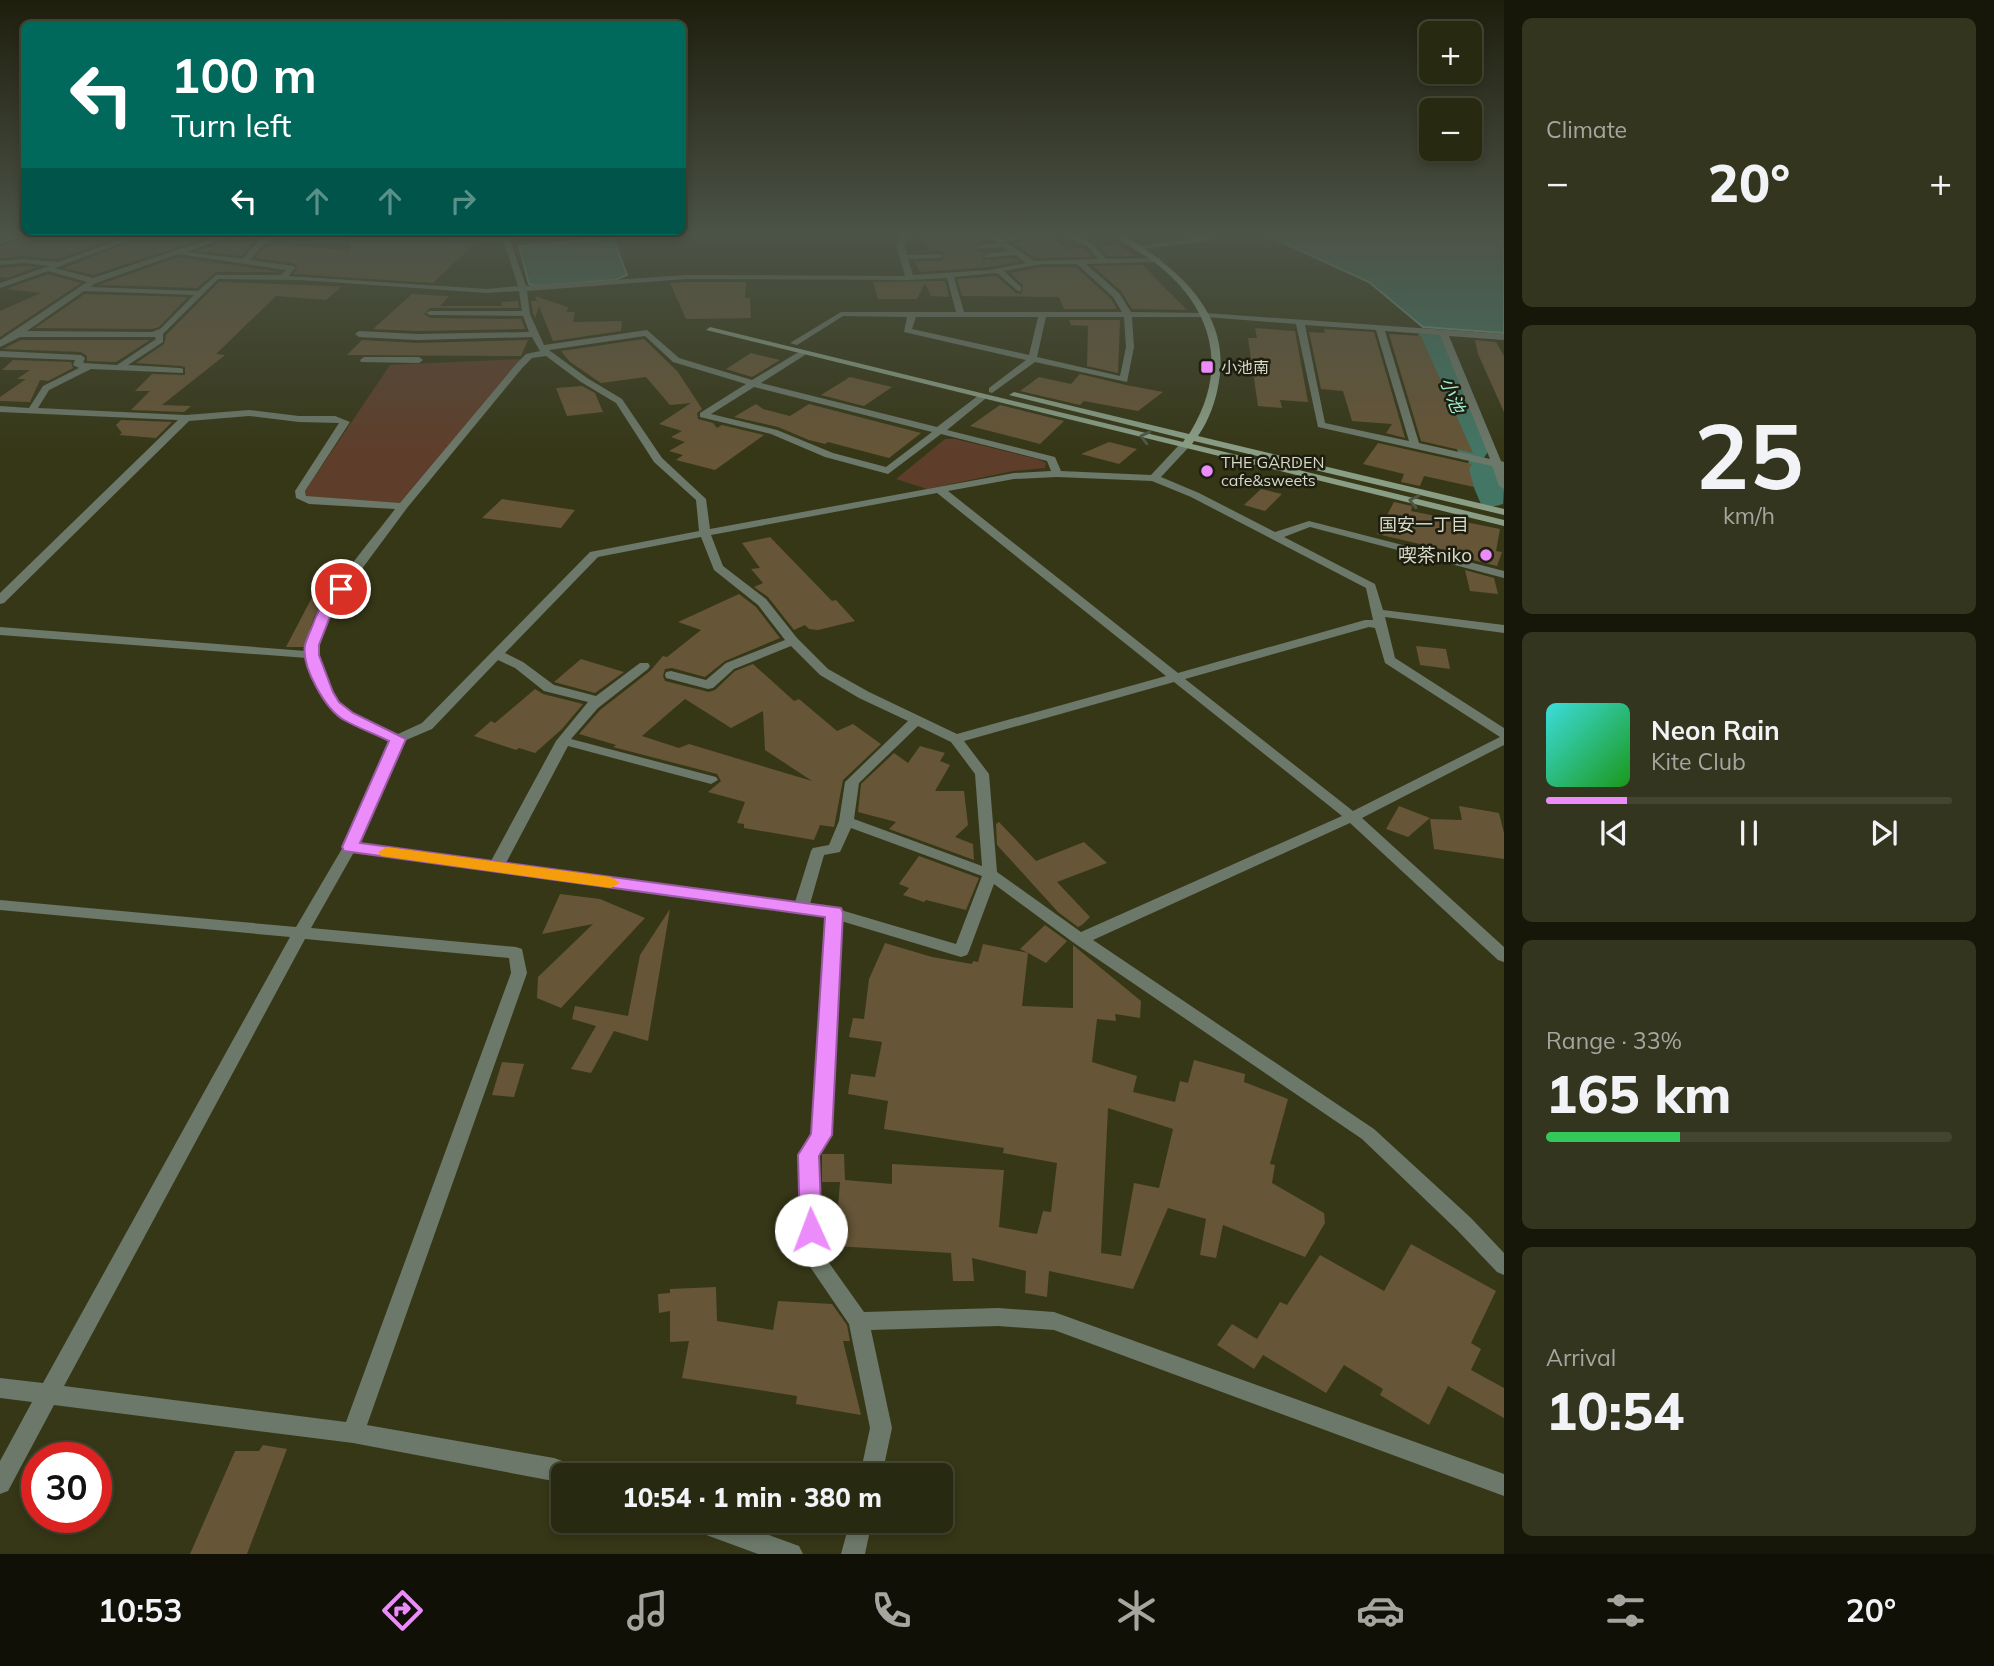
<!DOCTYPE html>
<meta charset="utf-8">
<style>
:root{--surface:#282911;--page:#34351f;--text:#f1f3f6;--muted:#a5a69f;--line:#444531;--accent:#ec8cfb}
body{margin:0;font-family:Mulish,"Noto Sans JP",sans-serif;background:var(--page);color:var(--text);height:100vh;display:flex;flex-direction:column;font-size:26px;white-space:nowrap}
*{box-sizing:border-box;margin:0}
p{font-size:23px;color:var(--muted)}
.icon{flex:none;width:38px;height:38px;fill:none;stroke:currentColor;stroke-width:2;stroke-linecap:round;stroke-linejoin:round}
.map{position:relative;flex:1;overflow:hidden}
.side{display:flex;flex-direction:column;gap:18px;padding:18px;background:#161709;width:490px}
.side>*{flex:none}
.top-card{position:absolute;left:21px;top:21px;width:665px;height:214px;border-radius:10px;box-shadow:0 4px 10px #0003,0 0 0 2px var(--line);background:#00695c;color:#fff;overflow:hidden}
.controls{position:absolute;left:1419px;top:21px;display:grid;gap:14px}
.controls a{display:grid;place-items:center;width:63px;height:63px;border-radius:10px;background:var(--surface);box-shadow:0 4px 10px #0003,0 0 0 2px var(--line);font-size:35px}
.speed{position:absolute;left:21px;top:1442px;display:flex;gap:14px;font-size:35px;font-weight:700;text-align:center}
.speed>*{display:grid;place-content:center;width:91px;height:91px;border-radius:50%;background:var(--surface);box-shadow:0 4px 10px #0003,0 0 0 2px var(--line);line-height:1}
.speed .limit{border:10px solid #d22;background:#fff;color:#111}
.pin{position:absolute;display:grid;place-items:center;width:60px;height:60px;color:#fff;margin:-30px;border:4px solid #fff;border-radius:50%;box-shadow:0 2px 7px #0007}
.me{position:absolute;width:77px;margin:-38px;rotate:358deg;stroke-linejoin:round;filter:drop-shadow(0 0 5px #0008)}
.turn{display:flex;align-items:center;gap:24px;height:147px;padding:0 35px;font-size:32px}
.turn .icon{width:91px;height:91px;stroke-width:2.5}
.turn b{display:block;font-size:49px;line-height:60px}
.lanes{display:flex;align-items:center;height:66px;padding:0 35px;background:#0003;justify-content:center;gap:35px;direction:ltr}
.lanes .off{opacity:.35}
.big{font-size:52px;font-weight:800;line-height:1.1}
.side .card{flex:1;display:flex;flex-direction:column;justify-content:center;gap:10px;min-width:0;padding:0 24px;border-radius:10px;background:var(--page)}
.side .dial{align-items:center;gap:0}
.dial b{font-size:91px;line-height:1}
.song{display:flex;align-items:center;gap:21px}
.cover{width:84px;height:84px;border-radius:10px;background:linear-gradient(135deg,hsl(180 70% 55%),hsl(120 70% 35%))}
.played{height:7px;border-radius:4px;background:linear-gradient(90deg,var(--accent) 20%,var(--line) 20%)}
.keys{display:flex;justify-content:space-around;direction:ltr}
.heat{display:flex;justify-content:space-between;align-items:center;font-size:38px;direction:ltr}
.charge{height:10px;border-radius:5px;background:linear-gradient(90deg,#34c759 33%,var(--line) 0)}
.trip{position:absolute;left:551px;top:1463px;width:402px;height:70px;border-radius:10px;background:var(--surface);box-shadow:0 4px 10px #0003,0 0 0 2px var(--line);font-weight:800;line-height:70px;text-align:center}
.tab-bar{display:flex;height:112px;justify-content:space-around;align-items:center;background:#101007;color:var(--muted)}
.tab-bar .icon{width:49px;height:49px}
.tab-bar .selected{color:var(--accent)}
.tab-bar b{font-size:32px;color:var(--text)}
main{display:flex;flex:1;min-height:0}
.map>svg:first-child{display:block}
.green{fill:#5e3e2b}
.water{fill:#437665;stroke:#709483;stroke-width:2}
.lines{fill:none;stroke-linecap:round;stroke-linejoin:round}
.river{fill:#437665;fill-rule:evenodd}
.building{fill:#665537;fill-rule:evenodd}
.street{fill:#6c7869;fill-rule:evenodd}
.secondary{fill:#8a9e86;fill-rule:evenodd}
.oneway{stroke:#4e5845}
.route{fill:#ec8cfb;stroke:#995ba3;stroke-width:2}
.slow{fill:#f59e0b}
.poi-dot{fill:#ec8cfb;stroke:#1d1e10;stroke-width:2.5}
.labels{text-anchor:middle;stroke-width:5;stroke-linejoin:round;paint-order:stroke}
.far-poi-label{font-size:16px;fill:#d9dac8;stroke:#1d1e10;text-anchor:start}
.far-water-label{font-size:18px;font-style:italic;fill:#9ff2d6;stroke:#1d1e10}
.far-neighbourhood-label{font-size:18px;fill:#d9dac8;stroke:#1d1e10}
.poi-label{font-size:19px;fill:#d9dac8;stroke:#1d1e10;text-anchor:end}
</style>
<main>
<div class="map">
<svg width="1504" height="1554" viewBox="0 0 1504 1554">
<rect width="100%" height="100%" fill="#363717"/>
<g class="green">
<polygon points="522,359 401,504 307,498 305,491 390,365"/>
<polygon points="945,439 955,439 1037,459 1046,463 1045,468 1013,471 927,489 896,479"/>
</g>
<g class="water">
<polygon points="1266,235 1458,235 1504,240 1504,333 1423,327 1369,282"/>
<polygon points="613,238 627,275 615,280 535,286 529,284 519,246"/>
</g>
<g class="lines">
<polygon class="river" points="1430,329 1439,332 1443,337 1488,452 1483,459 1491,461 1504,488 1503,504 1492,507 1481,504 1465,467 1470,460 1462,458 1458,452 1417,337 1421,332"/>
</g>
<g class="building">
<polygon points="33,235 126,235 58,259 24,256 0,258 0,246"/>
<polygon points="146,235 215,235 93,275 64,268"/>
<polygon points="350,235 444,235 446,242 476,242 433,283 294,274 297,267 294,263 255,258 263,249 273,244 350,251"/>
<polygon points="916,235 985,235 991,241 974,245 977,252 991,251 983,252 983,260 1014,258 1020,262 989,267 920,272 914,261 940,261 946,255 940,251 910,252 930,250"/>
<polygon points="1029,235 1050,235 1066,249 1084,248 1092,257 1035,258 1013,243 1027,241"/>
<polygon points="233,237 255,241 242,256 198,251"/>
<polygon points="1118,244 1135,256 1107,256 1098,246"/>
<polygon points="178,257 280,272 216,272 197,288 99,285"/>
<polygon points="1143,265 1169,292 1187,310 1132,309 1121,291 1093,266"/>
<polygon points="24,266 37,267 7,278 0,277 0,268"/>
<polygon points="1042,267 1076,267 1111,299 1117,309 1064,309 1059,297 962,296 957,279 996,276 1016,293 1021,294 1023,285 1010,273"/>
<polygon points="48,274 81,283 0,337 0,311 41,293 6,289"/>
<polygon points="945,281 949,297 931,296 925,283 917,299 878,299 873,282"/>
<polygon points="219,282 356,287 341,287 326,300 276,296 216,354 225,355 162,405 191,406 184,412 131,410 150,391 135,391 152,374 185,375 185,367 181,366 136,363 164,344 166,335"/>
<polygon points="686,282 746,282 745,298 750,298 751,318 686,319 670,283"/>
<polygon points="85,294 188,297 159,327 152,329 35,328"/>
<polygon points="412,294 449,296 440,306 502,306 501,302 518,301 519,308 430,308 424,314 430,318 521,319 525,329 417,331 373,329"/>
<polygon points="535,296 568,307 567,312 575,312 573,322 622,321 621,331 553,341 539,306 535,318 533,313 531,301 537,301"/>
<polygon points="1069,320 1120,320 1118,373 1087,366 1088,326 1071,325"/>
<polygon points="1255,328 1295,331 1308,402 1280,400 1282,408 1258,406 1248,338 1257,338"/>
<polygon points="1324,329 1374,332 1405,438 1386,433 1392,424 1352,421 1343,391 1321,389 1309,332 1325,333"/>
<polygon points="1389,334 1421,336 1473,453 1421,441"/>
<polygon points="644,339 678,372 702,409 697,413 698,419 713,423 717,428 722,425 764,435 715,470 676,460 683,455 669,451 685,442 671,437 682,431 659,424 691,403 670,405 646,377 601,383 570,362 561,351"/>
<polygon points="21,340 150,340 116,362 87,361 87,356 81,352 3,349"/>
<polygon points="362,340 417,343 528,340 521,356 347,355"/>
<polygon points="1475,340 1496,342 1504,356 1504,412 1478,354"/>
<polygon points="751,353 780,360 752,377 726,369"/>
<polygon points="13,360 71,362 73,368 48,381 40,380 30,402 0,401 0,397 26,379 17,379 30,370 2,370"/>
<polygon points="1080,374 1126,385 1163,392 1138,411 1084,401 1080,405 1020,391 1039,377 1071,384"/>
<polygon points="850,377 892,387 864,406 821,395"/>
<polygon points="582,386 595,393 603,412 567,416 556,388"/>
<polygon points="756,404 763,409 790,416 809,404 921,433 889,458 828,442 825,444 809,440 778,427 734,417"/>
<polygon points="1000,405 1064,421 1040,444 970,426"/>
<polygon points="121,420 172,422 156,438 119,435 122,433 116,425"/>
<polygon points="1109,442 1137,449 1119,464 1081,454"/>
<polygon points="1378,443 1472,464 1469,469 1474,487 1424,476 1420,486 1401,482 1404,474 1363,464"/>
<polygon points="1261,489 1282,494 1265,511 1244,505"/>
<polygon points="502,499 575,510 561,528 482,518"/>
<polygon points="1394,502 1412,506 1411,511 1500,529 1496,551 1502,552 1497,566 1469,559 1471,556 1377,534"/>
<polygon points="770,537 832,601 836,600 855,621 818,630 809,629 805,625 794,630 768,597 754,587 763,583 751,569 760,568 742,543"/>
<polygon points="1465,570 1494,578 1498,594 1470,591"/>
<polygon points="319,584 334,585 314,617 304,647 286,647"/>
<path d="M739,594L756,607L780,638L725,661L705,677L672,668L665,669L663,676L665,681L709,692L715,690L735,671L753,664L794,701L799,699L837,731L853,724L881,744L843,780L834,827L820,825L814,840L744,828V824L737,823L745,802L708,792L721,781L717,774L613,747L616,745L579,734L600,710L650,671L663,656L667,657L701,630L678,622ZM685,699L731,728L763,711L765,750L812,781L689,744L679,748L642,736Z"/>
<polygon points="1416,646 1446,649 1450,669 1420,665"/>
<polygon points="581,659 624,672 595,693 554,682"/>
<polygon points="535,689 543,694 583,704 562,729 535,753 519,748 516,750 474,736 491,721 495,723"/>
<polygon points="920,746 945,753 940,761 950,765 935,791 964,791 968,825 955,837 973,844 974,860 889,829 896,822 858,812 861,784 894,753 908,763"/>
<polygon points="1399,806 1430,818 1408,837 1386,829"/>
<polygon points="1459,806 1499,813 1504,833 1504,859 1434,849 1430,819 1462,820"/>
<polygon points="999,822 1036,861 1084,842 1107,863 1057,882 1090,917 1082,925 1078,927 1058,912 997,845 996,824"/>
<polygon points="919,856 979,878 966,910 926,900 924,902 903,895 909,888 899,884"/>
<polygon points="560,894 600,899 645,918 561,1008 537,998 538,977 593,924 542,934"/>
<polygon points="670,909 648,1041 614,1031 591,1073 571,1069 596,1026 572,1019 575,1006 628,1016 640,955"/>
<path d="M1045,925L1067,941L1046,963L1028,953L1022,1006L1073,1008V945L1141,1001L1140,1018L1115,1014L1116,1021L1097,1019L1092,1062L1137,1076L1133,1092L1175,1102L1180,1081L1188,1083L1194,1060L1245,1074L1244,1082L1288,1099L1270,1164L1275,1165L1272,1183L1324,1213L1325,1223L1305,1257L1223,1225L1216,1258L1200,1255L1206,1219L1168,1208L1133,1289L1049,1271L1047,1297L1025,1293L1026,1271L972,1258L974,1281H953L951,1253L835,1246L840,1182H822V1154H844L845,1180L892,1184V1164L1004,1170L999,1227L1037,1234L1043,1211L1051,1212L1057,1163L1003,1153L1004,1148L884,1129L888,1101L848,1094L851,1074L875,1077L882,1042L849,1037L853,1018L864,1019L869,979L885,943L932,957L972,964L973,961L978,962L983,944L1028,953L1020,949ZM1108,1108L1173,1129L1159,1188L1134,1183L1121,1256L1101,1253Z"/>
<polygon points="502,1062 524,1064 514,1097 492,1095"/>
<polygon points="1411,1244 1496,1291 1471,1343 1481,1349 1471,1370 1504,1388 1504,1418 1448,1386 1429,1425 1380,1395 1383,1389 1344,1365 1326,1393 1263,1355 1254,1369 1217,1345 1232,1324 1257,1339 1280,1302 1287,1305 1320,1255 1384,1291"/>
<polygon points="716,1287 717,1321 773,1330 778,1301 832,1304 847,1325 850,1341 843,1341 861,1415 796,1404 797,1396 682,1378 689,1341 670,1342 670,1311 659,1313 658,1294 670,1293 670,1289"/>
<polygon points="263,1445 287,1449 247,1554 190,1554 235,1451 259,1451"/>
</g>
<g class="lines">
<g class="street">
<polygon points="16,235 26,235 0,244 0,240"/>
<path d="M133,235H143L55,268L93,278L222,235H232L187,252L243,259C252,247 261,235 277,235L261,247L250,260L294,266L295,268L289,276L487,289L518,286L503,239H446V235H508L526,286L686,275L905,276L896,245L902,235H909L904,245L907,255L940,254L944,256L940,258L908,259L913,275L989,270L1026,263L1015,255L985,258V254L1009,251L1004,247L977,249V245L998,243L987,235H994L1001,239L1027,235V238L1006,242L1034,261L1098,259L1087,246L1062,235C1082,234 1094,244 1106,259L1160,258V262H1157L1086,264L1119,293L1131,312L1206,313L1504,334V340L1449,336L1501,461L1504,462V489L1499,486L1492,466L1318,427L1296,324L1206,317H1132L1134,347L1127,382L1035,362L992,393L989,392V388L1026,360L904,332L907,317L843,316L797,345L790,343L841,312H956L947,278L910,280L686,279L527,291L530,314L544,345L647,330L679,358L752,380L802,350L805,351V355L761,383L937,427L979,395H985V399L947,430L1055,457L1061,471L1151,475L1180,444H1188V448L1161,477L1199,493L1275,532L1309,521L1504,571V578L1310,527L1284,537L1375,584L1383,610L1504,625V633L1385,617L1395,658L1504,728V745L1362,818L1504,947V962L1498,960L1350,823L1093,940L1374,1129L1471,1218L1504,1253V1275L1497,1272L1457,1230L1362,1139L1074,943L994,884L969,951L967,955L961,957L841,921L830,1135L818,1156L822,1253L864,1312L998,1308L1054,1312L1504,1474V1496L1054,1330L998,1326L871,1330L892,1428L882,1475H860L870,1428L849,1324L802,1255L800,1155L812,1134L826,917L354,852L311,928L516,947L522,949L527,973L367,1425L554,1458L579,1467L582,1475H564V1483L353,1443L54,1405L8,1491L0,1494V1461L32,1402L0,1398V1378L43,1383L290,937L0,910V900L296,927L343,847L391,741C335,715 329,717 307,658L0,635V627L306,651C306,614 372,540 395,509L309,504L296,498L295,491L339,423L299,422L249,416L189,421L4,603L0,604V593L178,420L0,412V406L29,408L43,386L79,368L73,365L75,360L0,357V351L81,355L85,358L83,363L117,365L156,339L155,337H20L0,347V340L87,282L48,271L0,288V283L49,266L24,263L0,265V261L24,259L58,262ZM178,254L286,270L281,275H216L198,291L90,287L96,283ZM1042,264H1077L1113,297L1122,312H964L954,277L997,273L1018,291H1021V287L1004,271ZM218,279L300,280L487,293L519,291L522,311H430L426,313L430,315L523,316L529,332L417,334L359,331L355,334L359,337L417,340L532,337L540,351L526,354L517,363L400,503L306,496L305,491L350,422L335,416H299L249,410L186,415L38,408L49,390L91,369L183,373V369L180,368L128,365L163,342V334ZM84,291L194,295L160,329L152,332L27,331ZM916,317H1038L1029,355L912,329ZM1046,317H1124L1126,347L1120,376L1037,357ZM1305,325L1376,330L1409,441L1325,423ZM1385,331L1440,335L1490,459L1419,443ZM645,336L673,362L746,384L700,413V417L771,434L825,457L888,474L941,434L1047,461L1051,471L1014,473L710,529L706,499L662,458L622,399L587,378L549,350ZM546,356L581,382L616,403L654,462L696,500L699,531L590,552L422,723L398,734L353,713L339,703L332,692L318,655V644L333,608L407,508L523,367L532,358ZM754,387L932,432L886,467L833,453L777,430L711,414ZM1057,477L1152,481L1191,497L1366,588L1373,620H1365L1178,673L948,491L1014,479ZM937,493L1166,676L957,734L869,692L828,669L797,638L766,599L723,566L711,535ZM701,537L714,570L758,605L785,640L726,663L706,680L671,671L666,672L665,675L666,678L708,689L713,688L734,669L791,646L820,675L859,698L908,721L845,782L839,821L829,845L813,848L811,851L795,902L506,863L568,746L711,784L718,780L716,777L571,739L598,708L648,669L650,666L648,663H640L596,696L554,685L523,662L505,653L598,557ZM1369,627L1375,628L1385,663L1500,737L1353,811L1185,679ZM498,660L515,668L544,691L588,702L556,741L491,861L359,843L404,741L432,729ZM1174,682L1342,816L1081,932L997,872L989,774L964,741ZM918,726L951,742L975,774L982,866L854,819L859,783ZM851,828L982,876L956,944L834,908L810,904L824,855L840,852ZM305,939L509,958L511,973L346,1422L64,1386Z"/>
<polygon points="1214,235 1225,235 1203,242 1139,249 1135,247"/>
<polygon points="364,357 419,357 423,360 419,363 361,362 360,360"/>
<polygon points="686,1521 730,1521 799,1546 803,1554 758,1554 690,1529"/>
<polygon points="850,1521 872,1521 865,1554 841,1554"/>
</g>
<path class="secondary" d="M1115,235H1123C1176,267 1231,312 1219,381C1216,401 1209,420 1198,436L1504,509V515L1194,441L1192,444L1504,520V526L706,330L710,327L1183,442L1185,439L1009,395L1014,392L1189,434L1191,431C1228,369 1214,310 1158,265C1145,254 1126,246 1115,235Z"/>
</g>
<defs><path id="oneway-chevron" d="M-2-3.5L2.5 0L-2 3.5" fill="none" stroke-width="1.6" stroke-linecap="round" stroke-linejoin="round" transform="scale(1.75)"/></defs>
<g class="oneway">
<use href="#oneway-chevron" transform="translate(1145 437) rotate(-166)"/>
<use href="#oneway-chevron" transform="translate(1414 501) rotate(-167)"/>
</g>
<linearGradient id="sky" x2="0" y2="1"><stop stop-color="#1e1e0d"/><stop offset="0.52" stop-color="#4c5347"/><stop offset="1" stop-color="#4c5347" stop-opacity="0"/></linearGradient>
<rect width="1504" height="452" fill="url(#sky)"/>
<path class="route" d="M341,585L347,589L333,609L319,645V655L333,692L339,702L353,713L406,739L360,843L841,908L843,913L832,1135L819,1156L822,1230L819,1237L811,1240L803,1237L800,1230L798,1155L811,1134L825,917L344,851L342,847L389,741C375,734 358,728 344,720C326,710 301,667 305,645C307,637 312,628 315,619C320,608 328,589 341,585Z"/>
<polygon class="slow" points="387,847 611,877 620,883 611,888 381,856 378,852"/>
<g class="poi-dot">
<rect x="1200" y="360" width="14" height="14" rx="3.5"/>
<circle cx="1207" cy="471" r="7"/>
<circle cx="1486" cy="555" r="7"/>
</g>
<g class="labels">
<g class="far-poi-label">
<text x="1221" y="373">小池南</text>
<text x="1221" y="468">THE GARDEN<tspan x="1221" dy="18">cafe&amp;sweets</tspan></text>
</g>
<g class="far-water-label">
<text transform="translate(1452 395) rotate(69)" y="6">小池</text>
</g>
<g class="far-neighbourhood-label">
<text x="1424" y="531">国安一丁目</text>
</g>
<g class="poi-label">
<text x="1472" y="562">喫茶niko</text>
</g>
</g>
</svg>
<div class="controls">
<a>+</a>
<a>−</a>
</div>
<div class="speed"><div class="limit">30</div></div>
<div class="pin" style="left:341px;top:589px;background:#d93025"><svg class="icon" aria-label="arrive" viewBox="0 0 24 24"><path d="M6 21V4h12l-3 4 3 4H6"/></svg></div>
<svg class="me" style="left:811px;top:1230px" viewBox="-20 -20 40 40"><circle r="19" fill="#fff"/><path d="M0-13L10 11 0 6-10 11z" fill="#ec8cfb"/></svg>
<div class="trip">10:54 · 1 min · 380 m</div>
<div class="top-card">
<div class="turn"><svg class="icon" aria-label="left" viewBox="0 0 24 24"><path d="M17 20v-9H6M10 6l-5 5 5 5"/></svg><div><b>100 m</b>Turn left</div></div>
<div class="lanes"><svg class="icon" aria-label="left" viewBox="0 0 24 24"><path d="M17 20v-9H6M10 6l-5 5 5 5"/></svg><svg class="icon off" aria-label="ahead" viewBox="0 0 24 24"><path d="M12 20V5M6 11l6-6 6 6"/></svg><svg class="icon off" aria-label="ahead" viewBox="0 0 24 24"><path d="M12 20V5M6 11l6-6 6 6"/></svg><svg class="icon off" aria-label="right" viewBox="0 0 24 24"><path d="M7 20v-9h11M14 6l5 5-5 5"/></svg></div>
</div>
</div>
<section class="side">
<div class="card"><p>Climate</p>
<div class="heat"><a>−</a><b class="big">20°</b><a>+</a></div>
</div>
<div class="card dial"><b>25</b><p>km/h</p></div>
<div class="card">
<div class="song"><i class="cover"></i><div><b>Neon Rain</b><p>Kite Club</p></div></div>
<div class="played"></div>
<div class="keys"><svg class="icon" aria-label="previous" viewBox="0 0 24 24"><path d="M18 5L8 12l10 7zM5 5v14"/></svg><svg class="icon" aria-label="pause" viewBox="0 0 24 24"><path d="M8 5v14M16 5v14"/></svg><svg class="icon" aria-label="next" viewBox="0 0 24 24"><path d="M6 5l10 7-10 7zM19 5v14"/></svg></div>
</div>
<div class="card"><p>Range · 33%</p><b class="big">165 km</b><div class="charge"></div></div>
<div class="card"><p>Arrival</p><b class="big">10:54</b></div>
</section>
</main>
<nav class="tab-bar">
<b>10:53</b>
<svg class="icon selected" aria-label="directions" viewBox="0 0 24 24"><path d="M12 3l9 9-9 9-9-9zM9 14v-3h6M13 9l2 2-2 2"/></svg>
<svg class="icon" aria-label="music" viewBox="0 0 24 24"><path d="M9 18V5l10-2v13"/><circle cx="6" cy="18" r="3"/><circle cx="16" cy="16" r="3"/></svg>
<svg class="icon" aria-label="phone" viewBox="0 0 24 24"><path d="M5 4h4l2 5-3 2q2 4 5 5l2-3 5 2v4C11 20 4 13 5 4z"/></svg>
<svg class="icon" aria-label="climate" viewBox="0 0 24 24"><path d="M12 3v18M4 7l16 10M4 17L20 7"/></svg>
<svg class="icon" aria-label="car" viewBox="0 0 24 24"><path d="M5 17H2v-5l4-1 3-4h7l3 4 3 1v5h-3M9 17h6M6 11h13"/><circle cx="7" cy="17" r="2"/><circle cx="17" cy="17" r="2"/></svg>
<svg class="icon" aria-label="filters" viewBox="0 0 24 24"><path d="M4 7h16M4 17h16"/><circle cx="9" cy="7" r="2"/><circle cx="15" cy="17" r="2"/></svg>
<b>20°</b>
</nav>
